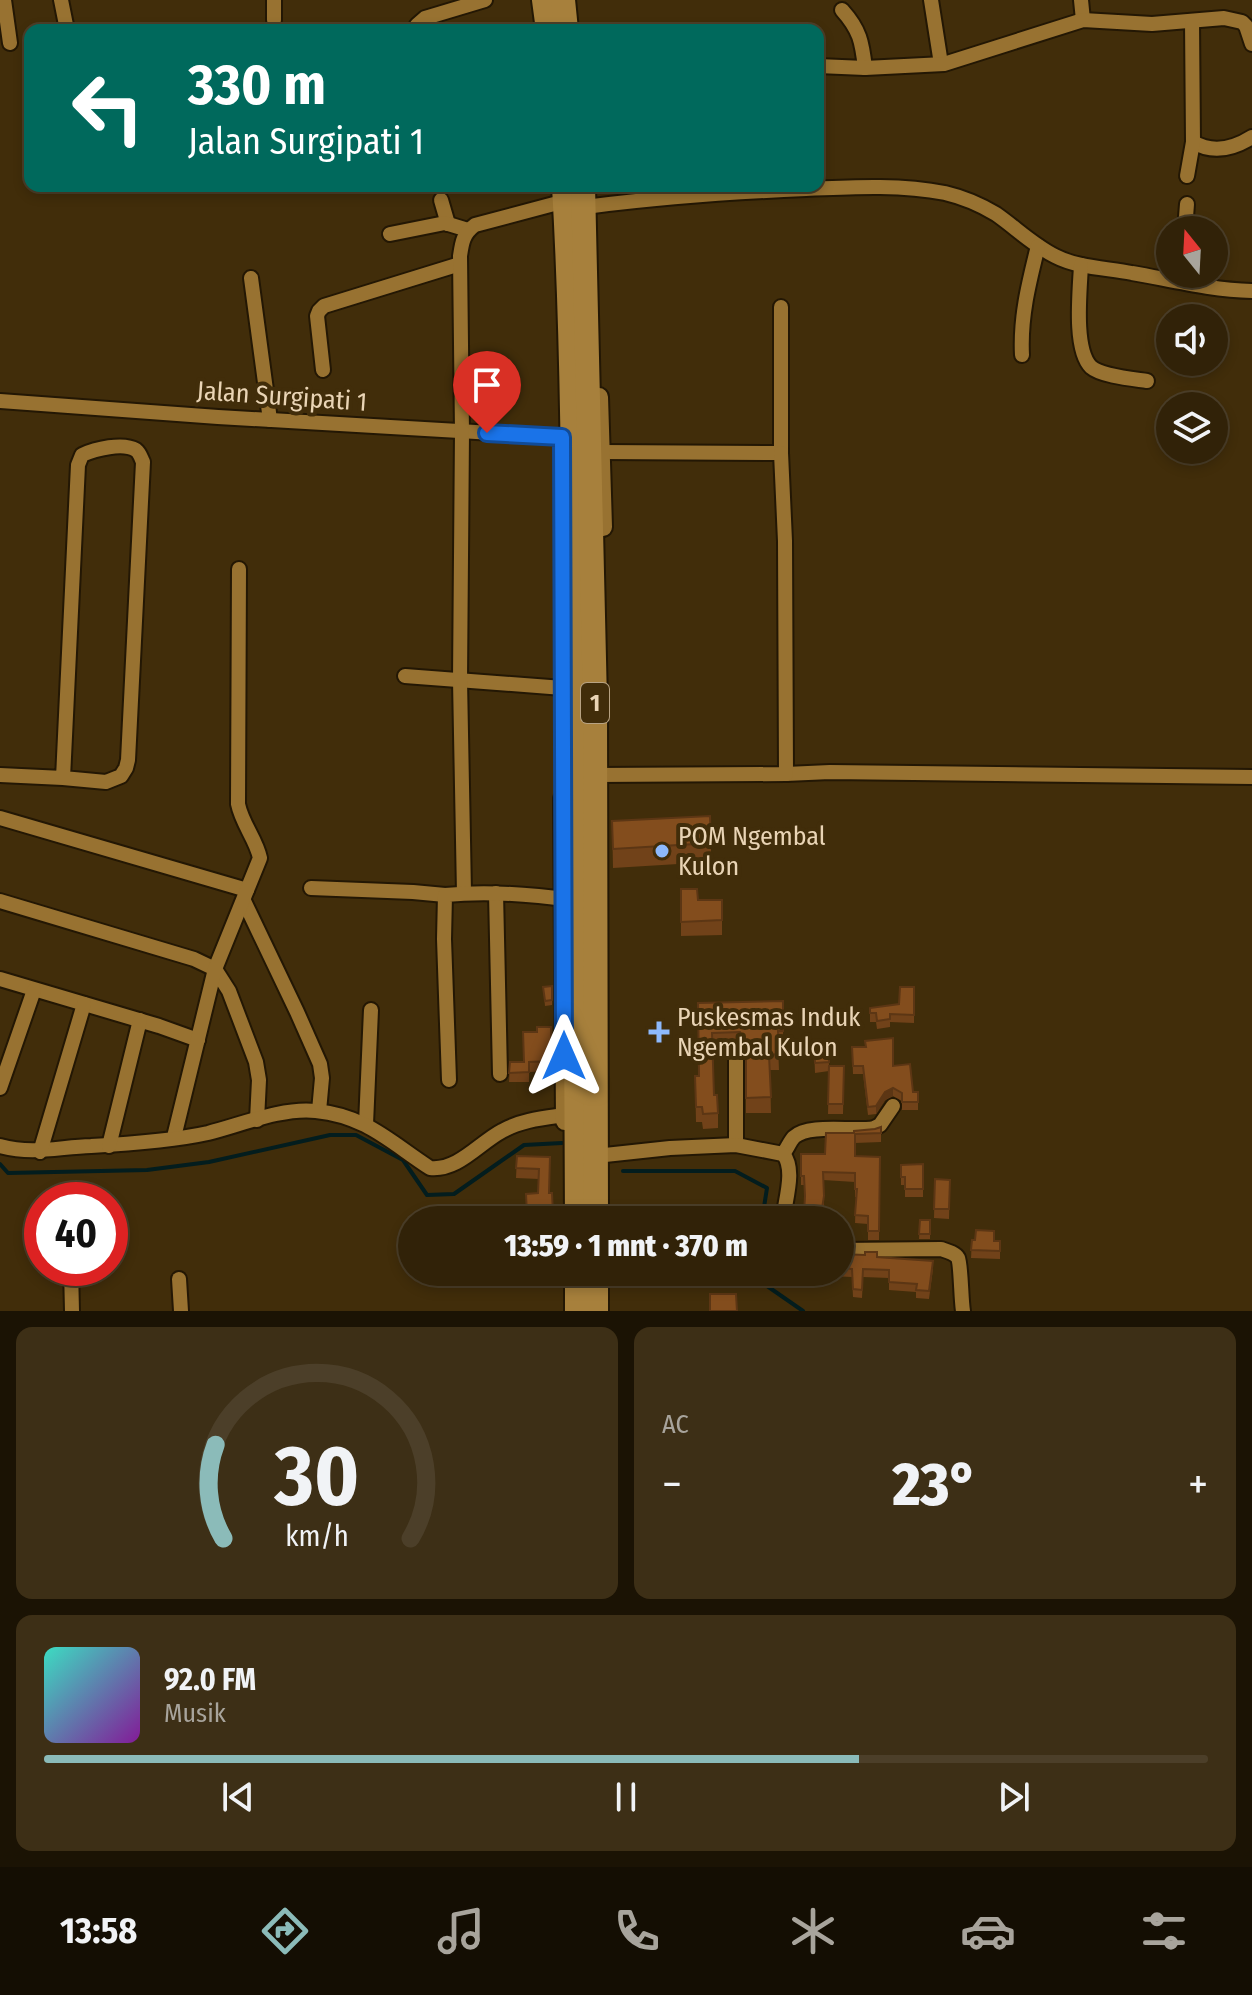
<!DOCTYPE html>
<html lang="id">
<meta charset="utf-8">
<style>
:root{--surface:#312208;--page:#3d2f16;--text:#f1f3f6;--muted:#a8a49c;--line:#4c3f29;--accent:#8bbbb9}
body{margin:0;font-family:"Fira Sans Condensed",sans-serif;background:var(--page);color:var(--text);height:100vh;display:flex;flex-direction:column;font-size:30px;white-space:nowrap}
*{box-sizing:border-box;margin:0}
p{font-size:26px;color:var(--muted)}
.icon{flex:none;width:44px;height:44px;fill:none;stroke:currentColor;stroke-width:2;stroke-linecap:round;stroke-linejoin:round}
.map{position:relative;height:1311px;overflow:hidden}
.panel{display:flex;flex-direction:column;gap:16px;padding:16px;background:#1b1304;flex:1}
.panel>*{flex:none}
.banner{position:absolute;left:24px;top:24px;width:800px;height:168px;border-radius:16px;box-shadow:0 4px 12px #0003,0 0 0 2px var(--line);background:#00695c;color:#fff;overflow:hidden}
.needle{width:52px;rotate:342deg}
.controls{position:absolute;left:1156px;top:216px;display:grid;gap:16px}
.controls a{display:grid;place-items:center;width:72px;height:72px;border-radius:50%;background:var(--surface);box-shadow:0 4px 12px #0003,0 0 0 2px var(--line);font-size:40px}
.speed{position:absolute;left:24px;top:1182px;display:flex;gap:16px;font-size:40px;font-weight:700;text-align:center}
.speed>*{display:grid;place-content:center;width:104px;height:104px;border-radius:50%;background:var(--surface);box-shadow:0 4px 12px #0003,0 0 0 2px var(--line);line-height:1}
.speed .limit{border:12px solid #d22;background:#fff;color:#111}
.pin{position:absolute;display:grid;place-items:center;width:68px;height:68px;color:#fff;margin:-82px -34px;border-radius:50% 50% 50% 0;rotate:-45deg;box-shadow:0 0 8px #0007}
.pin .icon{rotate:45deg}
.me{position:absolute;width:88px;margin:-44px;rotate:0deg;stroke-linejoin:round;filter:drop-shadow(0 0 6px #0008)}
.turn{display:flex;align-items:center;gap:28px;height:168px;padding:0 32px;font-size:36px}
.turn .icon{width:104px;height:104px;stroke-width:2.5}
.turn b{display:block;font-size:56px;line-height:68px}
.big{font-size:60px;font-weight:800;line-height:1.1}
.panel .tile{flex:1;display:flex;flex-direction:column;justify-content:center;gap:12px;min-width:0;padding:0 28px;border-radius:16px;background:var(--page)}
.panel .dial{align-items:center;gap:0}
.dial svg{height:208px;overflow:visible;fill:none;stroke:var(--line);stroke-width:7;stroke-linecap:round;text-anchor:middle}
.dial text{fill:var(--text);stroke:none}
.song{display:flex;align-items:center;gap:24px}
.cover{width:96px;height:96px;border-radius:12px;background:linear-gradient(135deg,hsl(170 70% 55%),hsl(290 70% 35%))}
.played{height:8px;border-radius:4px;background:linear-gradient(90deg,var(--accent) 70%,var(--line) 70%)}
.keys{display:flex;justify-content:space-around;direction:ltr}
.heat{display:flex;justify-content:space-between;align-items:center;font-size:44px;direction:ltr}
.panel .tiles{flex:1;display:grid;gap:16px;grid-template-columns:1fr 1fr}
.tile:last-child{grid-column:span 2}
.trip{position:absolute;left:398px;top:1206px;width:456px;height:80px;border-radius:40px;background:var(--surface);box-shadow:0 4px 12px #0003,0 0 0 2px var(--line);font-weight:800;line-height:80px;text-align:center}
.dock{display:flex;height:128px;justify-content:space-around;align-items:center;background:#140e03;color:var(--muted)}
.dock .icon{width:56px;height:56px}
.dock .on{color:var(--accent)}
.dock b{font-size:36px;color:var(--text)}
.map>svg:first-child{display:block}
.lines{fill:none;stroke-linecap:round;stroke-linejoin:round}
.stream{stroke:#031d1e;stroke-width:4}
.minor-casing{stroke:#231704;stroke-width:18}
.tertiary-casing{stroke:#231704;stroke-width:22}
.trunk-casing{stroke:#231704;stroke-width:28}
.minor{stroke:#987231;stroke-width:14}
.tertiary{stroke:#987231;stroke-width:18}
.trunk{stroke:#a7803c;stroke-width:24}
.wall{fill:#714219}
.shaded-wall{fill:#5c3614}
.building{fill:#834d1d;stroke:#5c3614;stroke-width:2}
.route-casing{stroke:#114b97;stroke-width:20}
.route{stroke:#1a73e8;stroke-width:14}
.poi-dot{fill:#8db9fc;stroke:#412d0a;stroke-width:3}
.labels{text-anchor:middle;stroke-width:8;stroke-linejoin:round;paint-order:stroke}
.shield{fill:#412d0a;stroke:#b7a282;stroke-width:2}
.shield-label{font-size:24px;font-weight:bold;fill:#e9d4b5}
.street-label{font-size:26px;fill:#e9d4b5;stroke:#412d0a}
.poi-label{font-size:26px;fill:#e9d4b5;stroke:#412d0a;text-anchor:start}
</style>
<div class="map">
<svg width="1252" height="1311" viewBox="0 0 1252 1311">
<rect width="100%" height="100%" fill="#412d0a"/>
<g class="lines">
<g class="stream">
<polyline points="0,1164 8,1173 147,1170 209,1162 330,1135 356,1135 403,1160 427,1195 454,1194 524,1145 562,1143"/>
<polyline points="623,1171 735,1171 767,1188 762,1220"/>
<polyline points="754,1272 754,1277 803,1311"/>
</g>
<g class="minor-casing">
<g id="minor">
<polyline points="4,0 10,43"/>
<polyline points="61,0 67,30"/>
<polyline points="274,0 274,20"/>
<polyline points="931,0 941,64"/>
<polyline points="1081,0 1083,20"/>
<path d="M842,10C860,30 862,42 865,68"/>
<polyline points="416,30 417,25 425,18 485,0"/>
<polyline points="818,66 865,68 944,64 1083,20 1152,24 1224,18 1242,22 1246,26 1252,44"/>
<path d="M1193,142C1213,154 1233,149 1252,137"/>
<polyline points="1187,176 1193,142 1192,21"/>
<polyline points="441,200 448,224"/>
<path d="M593,206C664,197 735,192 806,189C851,187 900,184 945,193C962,197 981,205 996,214C1016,228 1033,245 1055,256C1078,268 1107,268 1132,273C1172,280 1211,290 1252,291"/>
<polyline points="1185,230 1187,204"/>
<polyline points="390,234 445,223 468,230"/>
<path d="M1081,265C1080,289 1073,349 1091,367C1101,376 1134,379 1147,381"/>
<polyline points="251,278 270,420"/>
<path d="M1022,355C1020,317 1029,282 1038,246"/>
<polyline points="323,370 317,316 319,311 324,306 460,264"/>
<polyline points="0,401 218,417 562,437"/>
<polyline points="602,452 781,453 781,307"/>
<polyline points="405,676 563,688"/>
<polyline points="786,774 830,772 1252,777"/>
<path d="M0,775L63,778L106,782L121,776L126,768L128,760L143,462C141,458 140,453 136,450C123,442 95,449 82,455L78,465L63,778"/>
<polyline points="595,775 786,774 785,541 781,453"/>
<polyline points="0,818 247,890"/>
<polyline points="311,888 413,892 445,895"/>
<path d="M464,893L460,680L462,432L460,256C462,242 463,234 475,225L554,204"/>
<polyline points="496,893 500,1074"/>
<polyline points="0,901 194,959 215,969 229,991 256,1062 259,1080 257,1120"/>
<polyline points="244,901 297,1012 320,1064 322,1078 319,1111"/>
<polyline points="0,979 159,1026 198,1040"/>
<path d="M449,1080L444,939L445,895C487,891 529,894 571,900"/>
<polyline points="0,1088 34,990"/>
<polyline points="366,1124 371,1010"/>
<path d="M174,1137L215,969L260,858C256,839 242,824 238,804L239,569"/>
<polyline points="736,1145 736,1059"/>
<path d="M0,1146C33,1155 59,1147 91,1146C128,1144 172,1141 208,1133C240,1125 283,1107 316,1111C366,1116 390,1142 430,1168C458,1171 479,1143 502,1131C521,1120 544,1118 565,1115"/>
<polyline points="109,1146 140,1020"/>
<polyline points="40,1152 84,1004"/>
<path d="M783,1154C787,1149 790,1141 794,1137C809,1123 854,1132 874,1128L880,1125L893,1106"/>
<path d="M605,1155L670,1148L736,1145L783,1154C796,1169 785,1200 783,1220"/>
<path d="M840,1250L941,1249C947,1251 955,1253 958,1258C961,1264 961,1300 963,1311"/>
<polyline points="71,1268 72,1311"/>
<polyline points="179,1279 181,1311"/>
</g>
</g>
<g class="tertiary-casing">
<g id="tertiary">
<polyline points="599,397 603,527"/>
<polyline points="563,799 565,1121"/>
</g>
</g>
<g class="trunk-casing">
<g id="trunk">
<polyline points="544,0 548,30"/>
<polyline points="563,0 566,30"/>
<path d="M564,186C576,395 573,605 575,815C576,950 577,1085 577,1220"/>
<polyline points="583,186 595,702 596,1220"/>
<polyline points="577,1272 577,1311"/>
<polyline points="596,1272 596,1311"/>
</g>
</g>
<use href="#minor" class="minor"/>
<use href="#tertiary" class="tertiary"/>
<use href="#trunk" class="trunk"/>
</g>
<g class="wall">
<polygon points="612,821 711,843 711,862 613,868"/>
<polygon points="681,889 698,900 722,900 722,935 681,936"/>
<polygon points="552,986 552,1005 545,1006 543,987"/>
<polygon points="914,987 914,1023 890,1022 890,1027 877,1029 876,1022 870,1022 870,1008 899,1004"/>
<polygon points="783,1001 783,1046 778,1046 779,1070 770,1070 771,1113 746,1113 746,1059 740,1047 713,1048 714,1095 718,1113 718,1128 703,1129 702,1122 696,1122 695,1076 699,1076 698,1003"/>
<polygon points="551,1027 552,1071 529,1072 529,1082 509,1082 510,1062 524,1062 537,1032"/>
<polygon points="828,1046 829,1066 844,1066 843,1114 828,1114 829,1071 815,1073 814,1047"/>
<polygon points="852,1047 893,1066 913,1092 918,1092 918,1110 902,1110 902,1101 893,1096 885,1100 876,1114 868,1115 863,1074 853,1074"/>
<polygon points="881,1127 881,1142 855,1143 855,1156 880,1157 879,1240 868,1240 868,1224 855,1223 856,1197 855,1197 855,1182 823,1180 824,1205 821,1220 804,1220 805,1200 804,1185 801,1185 801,1154 825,1154 854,1133"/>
<polygon points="517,1156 550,1157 549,1193 552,1193 553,1220 526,1220 526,1194 538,1193 539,1179 516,1178"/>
<polygon points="923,1164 923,1197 905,1197 905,1185 901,1185 901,1165"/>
<polygon points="935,1179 950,1180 949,1219 934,1218"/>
<polygon points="920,1220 930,1220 930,1239 919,1239"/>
<polygon points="972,1240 1000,1241 1000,1259 971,1258"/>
<polygon points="840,1254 877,1257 933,1269 929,1299 916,1298 916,1292 889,1290 889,1278 863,1277 862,1298 853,1297 852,1277 808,1275 808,1280 792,1279 792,1272 840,1272"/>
</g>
<polygon class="shaded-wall" points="893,1088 893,1096 885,1100 876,1114 876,1106 885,1092"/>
<g class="building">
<polygon points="710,816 711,843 613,849 612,821"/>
<polygon points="681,889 697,889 698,900 722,900 722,920 681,922"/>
<polygon points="552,986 552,1000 545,1001 543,987"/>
<polygon points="900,987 914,987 914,1015 890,1014 890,1019 877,1021 876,1013 870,1013 870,1008 899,1004"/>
<polygon points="783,1001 783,1031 778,1031 779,1054 769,1055 771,1097 746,1098 746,1044 740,1032 712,1033 714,1095 717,1095 718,1113 703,1114 702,1107 696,1107 695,1076 699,1076 698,1003"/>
<polygon points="537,1027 551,1027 552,1061 529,1062 529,1072 509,1073 510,1062 524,1062 523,1032 537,1032"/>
<polygon points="893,1038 893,1066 910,1064 913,1092 918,1092 918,1102 902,1102 902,1093 893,1088 885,1092 876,1106 868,1107 863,1066 853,1066 852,1047 866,1047 865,1041"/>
<polygon points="828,1046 829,1062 815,1063 814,1047"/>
<polygon points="829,1066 844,1066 843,1104 828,1104"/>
<polygon points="881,1127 881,1133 855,1134 855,1156 880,1157 879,1231 868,1231 868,1216 855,1215 857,1189 855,1189 855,1173 823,1172 824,1196 821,1215 804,1213 805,1196 804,1176 801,1176 801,1154 825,1154 826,1133 854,1133 854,1131 875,1129"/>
<polygon points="517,1156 550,1157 549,1193 552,1193 553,1214 527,1215 526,1194 538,1193 539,1169 516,1168"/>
<polygon points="923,1164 923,1189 905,1189 905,1177 901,1177 901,1165"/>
<polygon points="935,1179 950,1180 949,1209 934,1209"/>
<polygon points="920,1220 930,1220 930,1234 919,1234"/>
<polygon points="976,1230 994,1231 994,1241 1000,1241 1000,1251 971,1250 972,1240 975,1240"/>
<polygon points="865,1252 877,1252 877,1257 933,1261 929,1291 916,1290 917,1284 889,1282 889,1270 863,1269 862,1290 853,1289 852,1269 840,1268 840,1254 865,1255"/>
<polygon points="710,1294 736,1294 737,1311 710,1311"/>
</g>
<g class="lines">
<g class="route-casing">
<polyline id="route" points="487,433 562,437 564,1056"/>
</g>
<use href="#route" class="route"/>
</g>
<g class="poi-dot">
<circle cx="662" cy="851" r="8"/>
<path d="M655 1020h8v8h8v8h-8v8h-8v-8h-8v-8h8z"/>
</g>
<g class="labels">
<rect class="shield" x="581" y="683" width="28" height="40" rx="6"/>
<g class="shield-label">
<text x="595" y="711">1</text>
</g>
<g class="street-label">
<text transform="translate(282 396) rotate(4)" y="9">Jalan Surgipati 1</text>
</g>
<g class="poi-label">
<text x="678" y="845">POM Ngembal<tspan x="678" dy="30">Kulon</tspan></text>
<text x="677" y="1026">Puskesmas Induk<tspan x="677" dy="30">Ngembal Kulon</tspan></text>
</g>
</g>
</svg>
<div class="controls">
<a><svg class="needle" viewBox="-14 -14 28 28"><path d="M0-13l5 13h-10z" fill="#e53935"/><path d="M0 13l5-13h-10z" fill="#a8a49c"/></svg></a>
<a><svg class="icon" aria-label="sound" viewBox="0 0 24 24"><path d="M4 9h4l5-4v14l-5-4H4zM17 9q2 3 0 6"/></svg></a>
<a><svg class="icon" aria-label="layers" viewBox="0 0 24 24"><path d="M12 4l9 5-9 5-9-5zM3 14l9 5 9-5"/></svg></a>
</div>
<div class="speed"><div class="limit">40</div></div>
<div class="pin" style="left:487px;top:433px;background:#d93025"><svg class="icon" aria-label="arrive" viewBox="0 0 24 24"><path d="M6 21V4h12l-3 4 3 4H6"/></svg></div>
<svg class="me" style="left:564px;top:1056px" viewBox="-20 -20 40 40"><path d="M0-17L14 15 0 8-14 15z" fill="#1a73e8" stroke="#fff" stroke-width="4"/></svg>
<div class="trip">13:59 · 1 mnt · 370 m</div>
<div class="banner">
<div class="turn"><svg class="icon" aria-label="left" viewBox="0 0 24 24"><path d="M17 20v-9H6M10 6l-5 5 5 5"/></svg><div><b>330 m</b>Jalan Surgipati 1</div></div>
</div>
</div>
<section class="panel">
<div class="tiles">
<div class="tile dial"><svg viewBox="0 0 100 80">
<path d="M14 69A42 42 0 1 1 86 69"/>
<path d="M14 69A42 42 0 0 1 11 33" stroke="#8bbbb9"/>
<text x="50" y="56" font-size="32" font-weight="700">30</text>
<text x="50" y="72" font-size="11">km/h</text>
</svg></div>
<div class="tile"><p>AC</p>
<div class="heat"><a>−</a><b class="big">23°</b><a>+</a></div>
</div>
<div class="tile">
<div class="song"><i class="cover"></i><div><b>92.0 FM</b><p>Musik</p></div></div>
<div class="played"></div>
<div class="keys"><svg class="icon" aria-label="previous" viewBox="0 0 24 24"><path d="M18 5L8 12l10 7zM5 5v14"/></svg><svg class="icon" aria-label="pause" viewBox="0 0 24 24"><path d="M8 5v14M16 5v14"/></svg><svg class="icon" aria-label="next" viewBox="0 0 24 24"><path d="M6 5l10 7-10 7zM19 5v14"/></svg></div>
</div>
</div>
</section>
<nav class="dock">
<b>13:58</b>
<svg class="icon on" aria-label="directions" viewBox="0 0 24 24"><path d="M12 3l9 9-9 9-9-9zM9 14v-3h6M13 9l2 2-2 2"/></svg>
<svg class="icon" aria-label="music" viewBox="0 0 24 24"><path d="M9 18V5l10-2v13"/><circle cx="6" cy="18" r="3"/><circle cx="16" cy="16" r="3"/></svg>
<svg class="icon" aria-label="phone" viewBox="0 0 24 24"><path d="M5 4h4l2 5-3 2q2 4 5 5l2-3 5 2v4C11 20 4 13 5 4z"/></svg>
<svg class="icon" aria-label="climate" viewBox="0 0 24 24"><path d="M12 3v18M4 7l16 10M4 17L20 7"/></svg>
<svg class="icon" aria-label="car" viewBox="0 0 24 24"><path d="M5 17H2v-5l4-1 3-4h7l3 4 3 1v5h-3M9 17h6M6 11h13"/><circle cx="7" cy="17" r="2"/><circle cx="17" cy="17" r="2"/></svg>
<svg class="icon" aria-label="filters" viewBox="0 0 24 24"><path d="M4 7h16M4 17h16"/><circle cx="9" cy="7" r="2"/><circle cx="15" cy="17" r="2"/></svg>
</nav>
